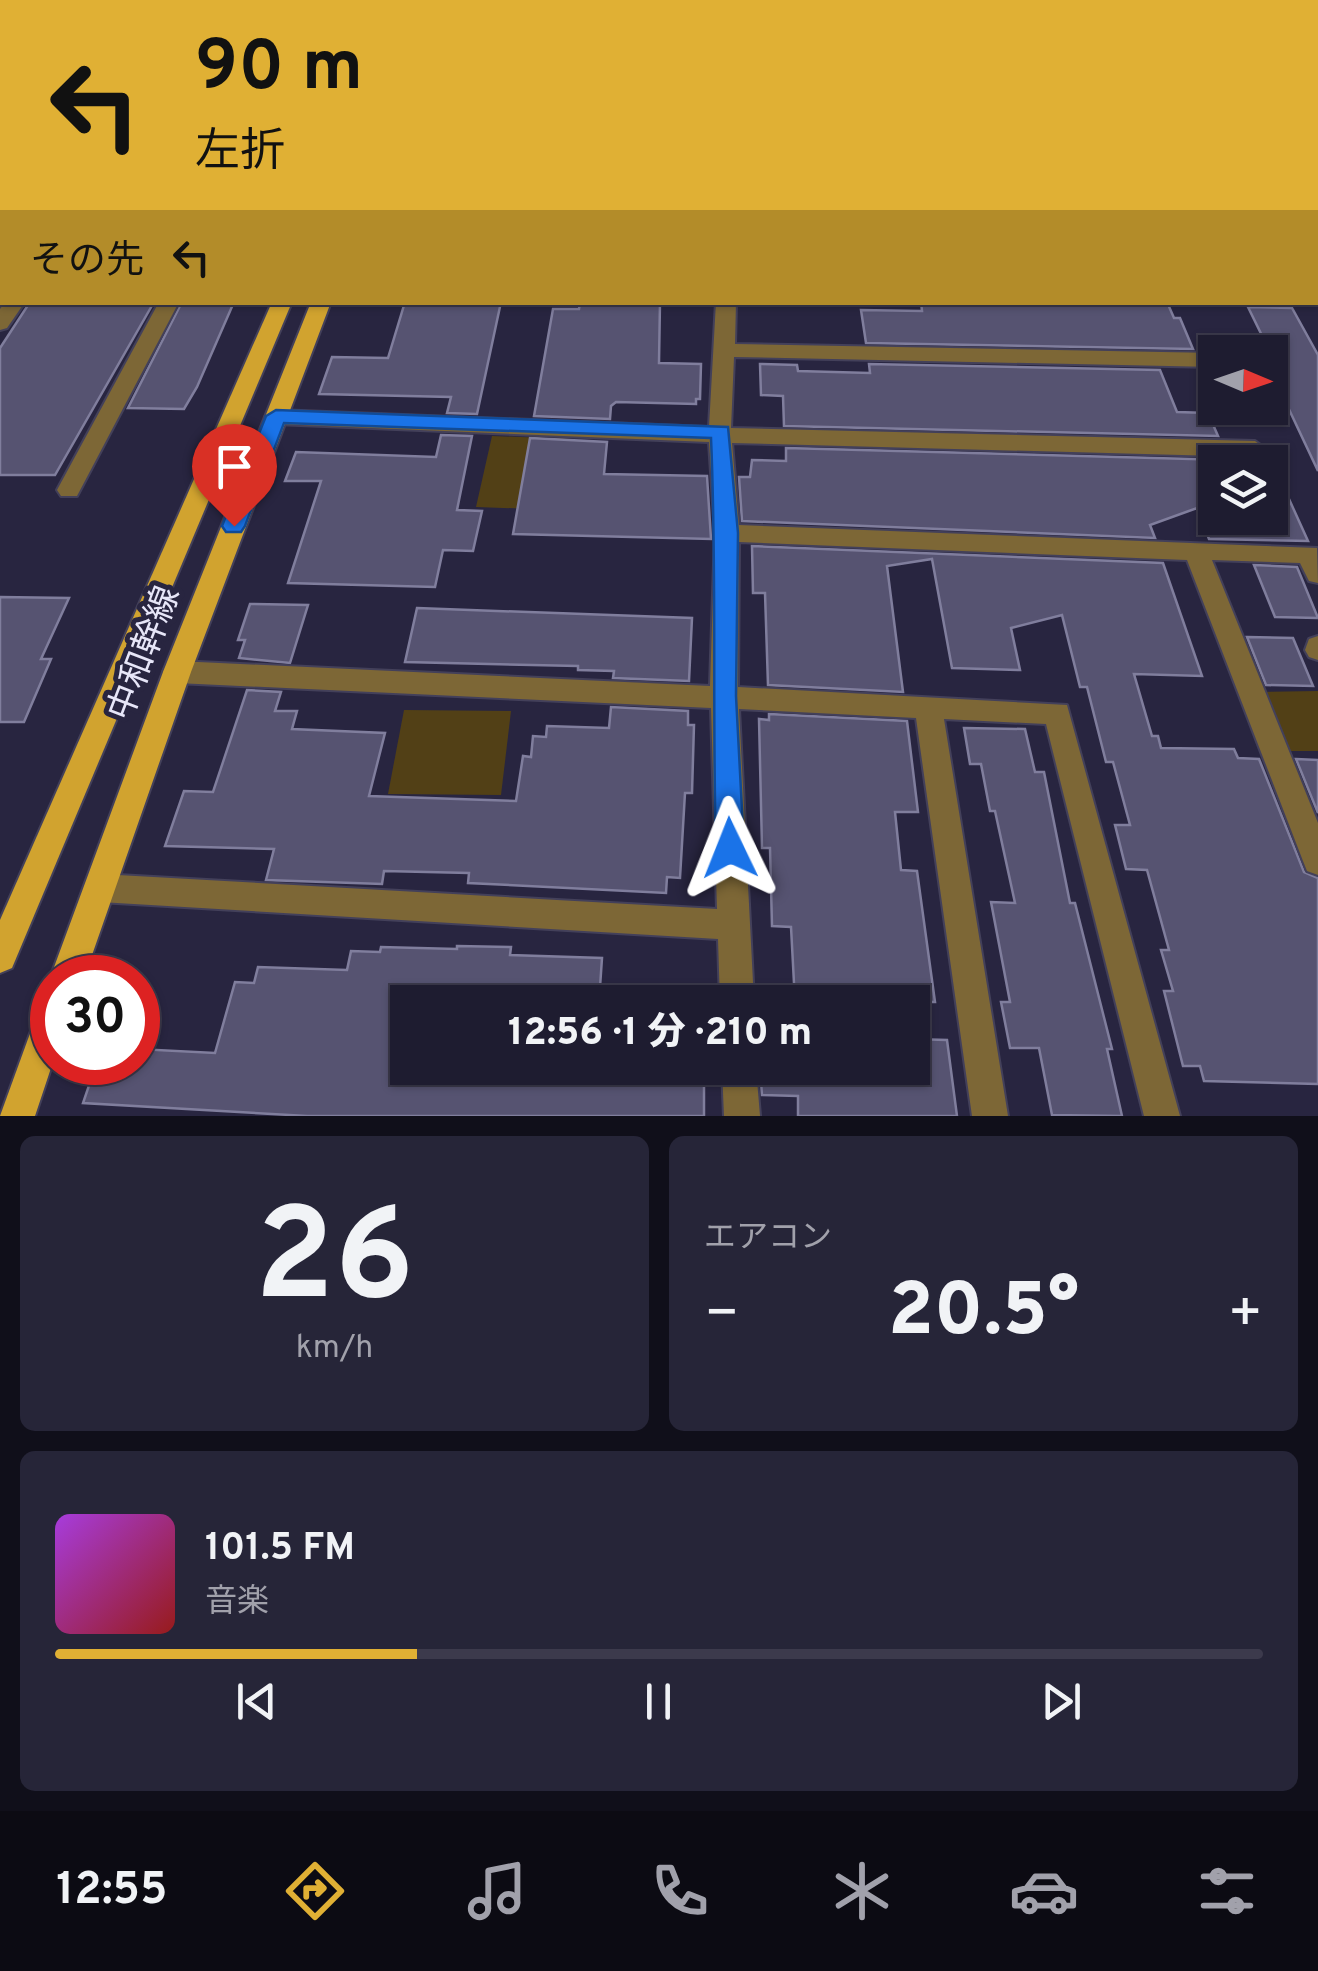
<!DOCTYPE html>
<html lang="ja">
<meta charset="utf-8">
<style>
:root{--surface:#1e1c30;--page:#262538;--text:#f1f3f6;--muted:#a1a1ab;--line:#3c3a4c;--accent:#e0b034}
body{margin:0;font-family:Overpass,"Noto Sans JP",sans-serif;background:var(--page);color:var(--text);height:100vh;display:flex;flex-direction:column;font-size:38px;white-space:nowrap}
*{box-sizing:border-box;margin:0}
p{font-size:32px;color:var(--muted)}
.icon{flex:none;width:55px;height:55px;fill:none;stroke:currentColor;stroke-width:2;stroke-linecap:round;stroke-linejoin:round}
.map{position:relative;height:1116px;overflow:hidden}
.panel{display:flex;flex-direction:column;gap:20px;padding:20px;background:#100f1a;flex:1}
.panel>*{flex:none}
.banner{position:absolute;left:0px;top:0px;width:1320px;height:305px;box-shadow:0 2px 8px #0004,0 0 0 2px var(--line);background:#e0b034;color:#111;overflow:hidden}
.needle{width:65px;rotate:92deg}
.buttons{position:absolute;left:1198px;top:335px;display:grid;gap:20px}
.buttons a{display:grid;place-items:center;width:90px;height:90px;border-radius:0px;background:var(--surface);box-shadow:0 2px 8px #0004,0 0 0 2px var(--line);font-size:50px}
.speed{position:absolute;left:30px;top:955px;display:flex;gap:20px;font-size:50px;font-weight:700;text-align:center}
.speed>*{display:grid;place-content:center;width:130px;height:130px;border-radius:50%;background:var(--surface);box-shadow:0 2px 8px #0004,0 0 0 2px var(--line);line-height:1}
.speed .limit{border:15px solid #d22;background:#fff;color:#111}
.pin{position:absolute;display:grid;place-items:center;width:85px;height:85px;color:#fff;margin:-102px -42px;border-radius:50% 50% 50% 0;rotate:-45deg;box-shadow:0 0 10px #0007}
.pin .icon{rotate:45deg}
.me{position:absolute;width:110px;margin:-55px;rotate:358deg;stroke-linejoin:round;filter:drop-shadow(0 0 8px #0008)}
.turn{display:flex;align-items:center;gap:35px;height:210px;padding:0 30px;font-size:45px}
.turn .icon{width:130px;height:130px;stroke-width:2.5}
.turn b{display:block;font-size:70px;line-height:85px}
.then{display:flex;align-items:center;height:95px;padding:0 30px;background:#0003;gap:20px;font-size:38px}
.big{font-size:75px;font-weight:800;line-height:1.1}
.panel .card{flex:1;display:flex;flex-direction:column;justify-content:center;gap:15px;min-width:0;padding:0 35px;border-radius:15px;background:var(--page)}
.panel .dial{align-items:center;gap:0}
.dial b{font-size:130px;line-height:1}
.song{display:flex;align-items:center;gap:30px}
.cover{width:120px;height:120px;border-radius:15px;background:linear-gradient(135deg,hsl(280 70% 55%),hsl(0 70% 35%))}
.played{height:10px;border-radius:5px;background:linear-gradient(90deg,var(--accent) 30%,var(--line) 30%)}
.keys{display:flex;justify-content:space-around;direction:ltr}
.heat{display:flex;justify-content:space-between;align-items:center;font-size:55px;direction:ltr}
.panel .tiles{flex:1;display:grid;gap:20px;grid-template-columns:1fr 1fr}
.card:last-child{grid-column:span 2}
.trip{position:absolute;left:390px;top:985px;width:540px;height:100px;border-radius:0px;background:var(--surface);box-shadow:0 2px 8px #0004,0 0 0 2px var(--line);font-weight:800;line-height:100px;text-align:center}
.tab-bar{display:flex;height:160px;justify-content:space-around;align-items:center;background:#0c0b13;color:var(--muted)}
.tab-bar .icon{width:70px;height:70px}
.tab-bar .on{color:var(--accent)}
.tab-bar b{font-size:45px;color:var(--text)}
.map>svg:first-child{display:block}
.green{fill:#524016}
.building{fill:#565371;stroke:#807e9d;stroke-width:2.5}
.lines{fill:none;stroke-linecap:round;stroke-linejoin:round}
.minor-casing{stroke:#43405a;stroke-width:4}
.tertiary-casing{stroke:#43405a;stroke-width:4}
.primary-casing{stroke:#43405a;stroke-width:4}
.minor{fill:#7d6736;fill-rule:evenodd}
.tertiary{fill:#7d6736;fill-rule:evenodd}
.primary{fill:#d1a32f;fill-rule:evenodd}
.route{fill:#1a73e8;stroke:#114b97;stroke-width:2.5}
.labels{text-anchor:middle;stroke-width:10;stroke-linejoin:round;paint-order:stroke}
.street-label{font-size:35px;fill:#e7e6f8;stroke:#282540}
</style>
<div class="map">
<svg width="1318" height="1116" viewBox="0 0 1318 1116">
<rect width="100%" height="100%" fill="#282540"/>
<g class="green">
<polygon points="492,436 572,439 562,510 476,507"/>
<polygon points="1318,691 1318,751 1286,751 1260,692"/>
<polygon points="404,710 511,711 501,795 388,794"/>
</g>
<g class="building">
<polygon points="30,302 154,302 55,475 0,475 0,348"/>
<polygon points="182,302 234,302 197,387 184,409 128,408"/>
<polygon points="405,302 501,302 477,414 447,413 451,397 319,394 332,357 388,358"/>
<polygon points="580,302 660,302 659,363 701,364 700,399 696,399 696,404 616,402 611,406 610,419 534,416 553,309 579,309"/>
<polygon points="921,302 1167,302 1174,318 1180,318 1193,349 866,343 861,310 922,311"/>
<polygon points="1248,307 1292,308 1318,355 1318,471 1270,369 1270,352"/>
<polygon points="760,364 797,365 798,371 870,373 869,364 1160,370 1177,412 1208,413 1218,436 784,426 783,396 761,395"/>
<polygon points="441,435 472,436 457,510 482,511 473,551 443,550 435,587 288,583 321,481 285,481 296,452 436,457"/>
<polygon points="530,438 607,442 604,474 707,476 711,539 513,534"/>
<polygon points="786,448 1228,460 1215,462 1215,518 1270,518 1270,499 1289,499 1308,541 1209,539 1197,508 1150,525 1155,538 742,521 739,477 750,477 752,460 786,461"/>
<polygon points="752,546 1163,563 1202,676 1134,674 1152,736 1158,736 1161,748 1234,749 1238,758 1259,759 1304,872 1318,878 1318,1084 1204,1081 1200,1066 1183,1066 1164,991 1173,991 1161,950 1169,950 1147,870 1126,869 1115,825 1130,825 1113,762 1106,762 1087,687 1080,687 1062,615 1011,628 1020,670 952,668 932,559 887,566 903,692 768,685 765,593 753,593"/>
<polygon points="1254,565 1297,567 1318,618 1275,617"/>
<polygon points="0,597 69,598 41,659 51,659 24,722 0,722"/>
<polygon points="250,604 308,605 290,663 239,658 245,640 238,640"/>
<polygon points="417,608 692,618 689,681 613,678 614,671 578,670 578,666 405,662"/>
<polygon points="1247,637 1293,638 1313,686 1266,685"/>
<polygon points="247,690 281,692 275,711 297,711 292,729 385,733 369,796 516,801 523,756 531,757 533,736 546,737 547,726 609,728 611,707 688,711 688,725 694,725 692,793 685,793 680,878 667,877 666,893 468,883 469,873 384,871 382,884 266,880 274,849 165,846 184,791 213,792"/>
<polygon points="769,714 907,721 918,812 895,812 901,870 917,871 935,1002 795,1002 791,927 772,926 770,848 762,848 759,719 769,720"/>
<polygon points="964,728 1025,729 1035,772 1044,772 1070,903 1075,903 1112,1049 1107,1049 1122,1116 1052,1115 1039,1048 1010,1048 1001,1002 1010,1002 991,902 1015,903 995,811 990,811 981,764 970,764"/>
<polygon points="1296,759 1318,760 1318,813"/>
<polygon points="457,946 511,947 510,955 602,958 599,1002 404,1002 393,1059 408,1060 408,1068 693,1069 693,1074 704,1074 704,1116 307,1116 83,1103 97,1062 138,1062 138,1049 215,1053 235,982 254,983 258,967 347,970 351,951 380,952 381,947 457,949"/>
<polygon points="912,1039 947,1040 957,1116 798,1116 798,1096 762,1095 760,1068 912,1068"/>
</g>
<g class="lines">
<g class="minor-casing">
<g id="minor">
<polygon points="3,0 19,0 2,3"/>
<polygon points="5,302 25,302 7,328 0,330 0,309"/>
<polygon points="159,302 179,302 77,496 61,496 57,490"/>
<polygon points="716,302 736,302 735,344 1215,353 1215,367 734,357 731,428 1255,441 1266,449 1255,457 732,443 739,525 1317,548 1318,583 1309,581 1300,563 1212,560 1318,823 1318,875 1307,871 1303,861 1187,560 739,542 738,687 1067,705 1180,1116 1144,1116 1046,724 944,719 1008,1116 972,1116 916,718 739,709 754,1002 720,1002 718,939 100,902 89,898 84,888 89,878 100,874 717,909 711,708 177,683 167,680 163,672 167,664 177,661 710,686 715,533 709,442 276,424 265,417 276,410 709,427"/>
<polygon points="1318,636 1318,660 1309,657 1305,650 1309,639"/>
<polygon points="722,1068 756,1068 760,1116 724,1116"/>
</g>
</g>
<g class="tertiary-casing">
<g id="tertiary">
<rect x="698" y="0" width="14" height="2"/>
<polygon points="0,221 2,222 2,233 0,233"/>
</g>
</g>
<g class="primary-casing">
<g id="primary">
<polygon points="272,302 292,302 12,968 0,973 0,920"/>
<polygon points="311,302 331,302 191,672 84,978 52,978 52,983 50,978 163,672"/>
<polygon points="52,1001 53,1062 35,1116 0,1116 40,1006"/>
</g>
</g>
<use href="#minor" class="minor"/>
<use href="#tertiary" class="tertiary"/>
<use href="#primary" class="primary"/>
</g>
<path class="route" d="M276,410L728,427L738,533L736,696L744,848L740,857L730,861L720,857L716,848C712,711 717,575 711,438L284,423L245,526L241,532H226L222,526L266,416Z"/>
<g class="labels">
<g class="street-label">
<text transform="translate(143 653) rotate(-69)" y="12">中和幹線</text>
</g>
</g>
</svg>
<div class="buttons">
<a><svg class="needle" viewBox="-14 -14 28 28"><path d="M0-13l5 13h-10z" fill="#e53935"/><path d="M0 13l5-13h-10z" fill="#a1a1ab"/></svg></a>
<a><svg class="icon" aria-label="layers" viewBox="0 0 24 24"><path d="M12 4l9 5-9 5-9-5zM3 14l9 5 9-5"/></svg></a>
</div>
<div class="speed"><div class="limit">30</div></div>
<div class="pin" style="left:234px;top:526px;background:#d93025"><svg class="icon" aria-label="arrive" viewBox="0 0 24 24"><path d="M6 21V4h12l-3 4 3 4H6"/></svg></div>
<svg class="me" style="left:730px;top:848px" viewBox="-20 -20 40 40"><path d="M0-17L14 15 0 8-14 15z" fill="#1a73e8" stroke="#fff" stroke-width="4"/></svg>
<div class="trip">12:56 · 1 分 · 210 m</div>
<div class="banner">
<div class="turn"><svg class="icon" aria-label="left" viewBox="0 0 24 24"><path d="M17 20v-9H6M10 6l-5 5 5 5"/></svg><div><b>90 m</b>左折</div></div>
<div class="then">その先<svg class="icon" aria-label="left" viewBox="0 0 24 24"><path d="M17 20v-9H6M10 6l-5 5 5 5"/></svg></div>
</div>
</div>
<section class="panel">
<div class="tiles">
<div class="card dial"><b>26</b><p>km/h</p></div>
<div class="card"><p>エアコン</p>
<div class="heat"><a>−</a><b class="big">20.5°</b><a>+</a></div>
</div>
<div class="card">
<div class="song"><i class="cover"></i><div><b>101.5 FM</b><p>音楽</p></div></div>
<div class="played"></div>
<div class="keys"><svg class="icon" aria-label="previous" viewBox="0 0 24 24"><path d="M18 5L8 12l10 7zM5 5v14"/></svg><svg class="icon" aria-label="pause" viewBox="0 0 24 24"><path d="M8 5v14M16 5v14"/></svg><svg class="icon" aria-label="next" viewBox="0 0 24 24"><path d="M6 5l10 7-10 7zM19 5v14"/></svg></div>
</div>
</div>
</section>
<nav class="tab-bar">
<b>12:55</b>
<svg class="icon on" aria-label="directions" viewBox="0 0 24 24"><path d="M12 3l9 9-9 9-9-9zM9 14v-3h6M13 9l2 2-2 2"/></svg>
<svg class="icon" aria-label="music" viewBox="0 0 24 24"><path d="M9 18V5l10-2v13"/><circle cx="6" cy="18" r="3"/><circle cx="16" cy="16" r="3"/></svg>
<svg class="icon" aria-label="phone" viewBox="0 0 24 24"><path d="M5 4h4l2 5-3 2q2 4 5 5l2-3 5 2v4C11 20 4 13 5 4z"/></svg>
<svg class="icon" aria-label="climate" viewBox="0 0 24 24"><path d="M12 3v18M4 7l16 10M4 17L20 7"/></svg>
<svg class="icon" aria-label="car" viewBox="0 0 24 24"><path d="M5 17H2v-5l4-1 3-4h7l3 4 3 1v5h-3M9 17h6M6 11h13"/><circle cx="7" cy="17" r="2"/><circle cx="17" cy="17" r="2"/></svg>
<svg class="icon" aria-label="filters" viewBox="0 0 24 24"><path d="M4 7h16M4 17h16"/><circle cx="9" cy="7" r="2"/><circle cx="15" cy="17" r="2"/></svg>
</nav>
